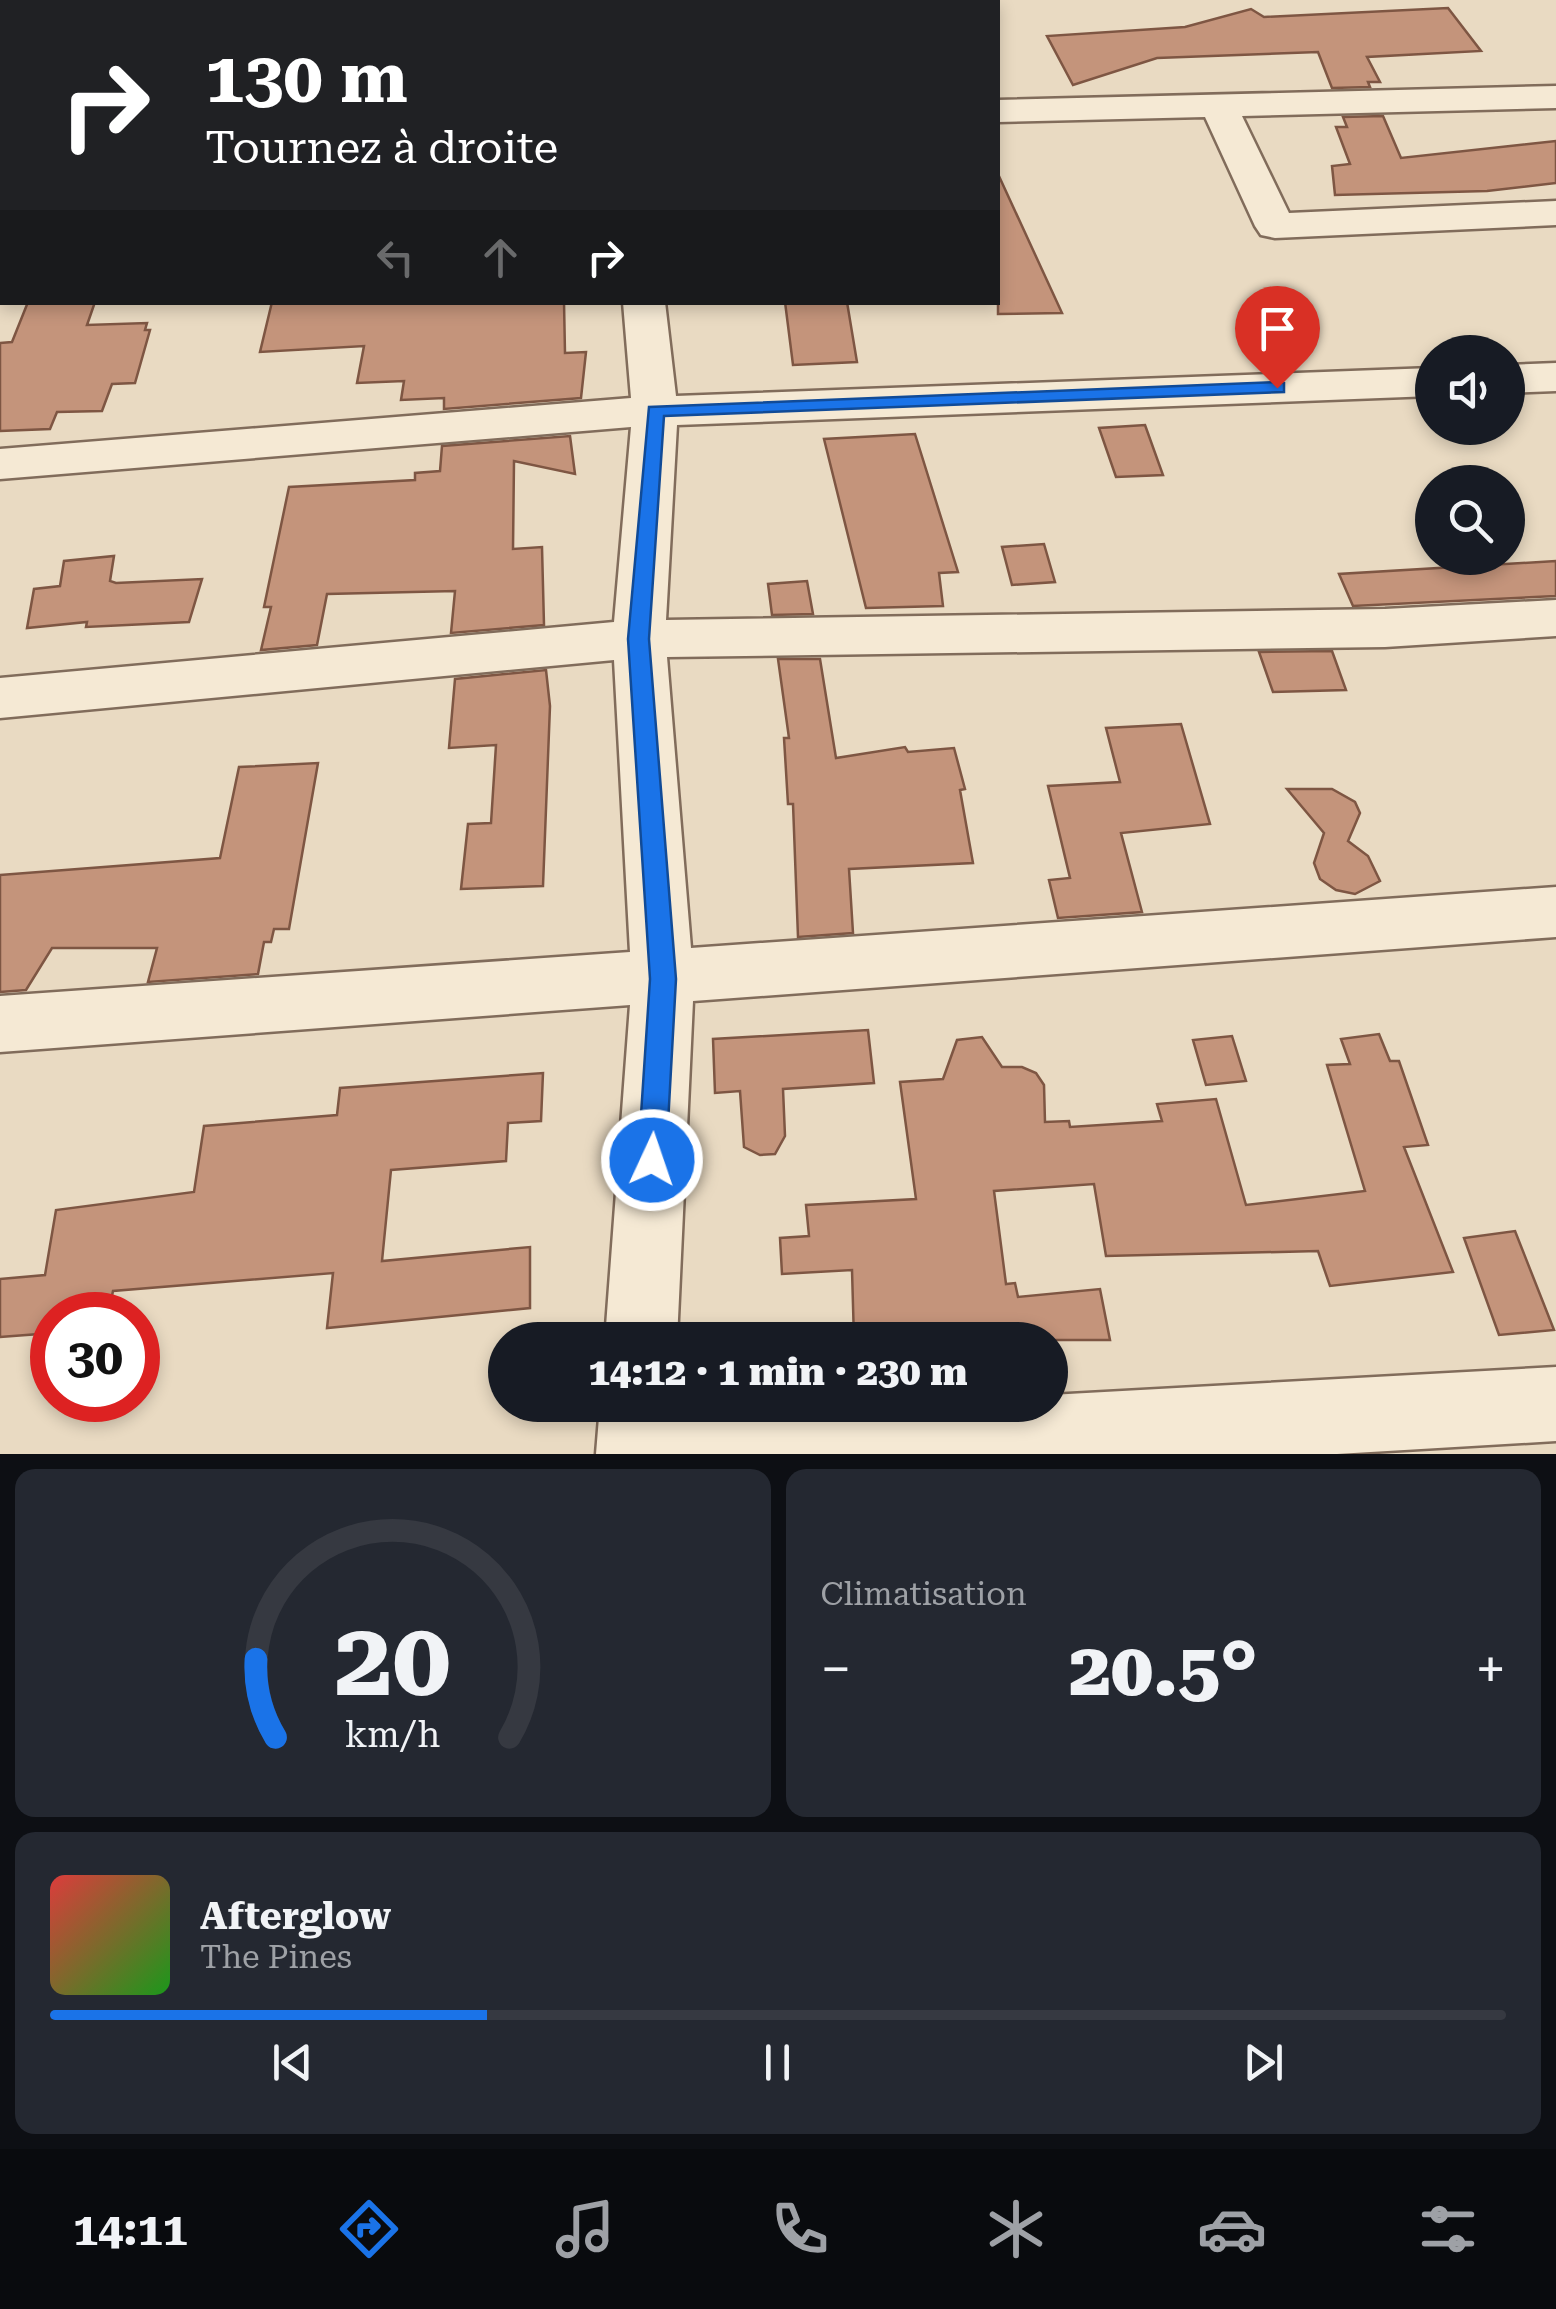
<!DOCTYPE html>
<html lang="fr">
<meta charset="utf-8">
<style>
:root{--surface:#171b24;--page:#242831;--text:#f1f3f6;--muted:#9ea1a6;--line:#363941;--accent:#1a73e8}
body{margin:0;font-family:"Roboto Serif",serif;background:var(--page);color:var(--text);height:100vh;display:flex;flex-direction:column;font-size:38px;white-space:nowrap}
*{box-sizing:border-box;margin:0}
p{font-size:32px;color:var(--muted)}
.icon{flex:none;width:55px;height:55px;fill:none;stroke:currentColor;stroke-width:2;stroke-linecap:round;stroke-linejoin:round}
.map{position:relative;height:1454px;overflow:hidden}
.panel{display:flex;flex-direction:column;gap:15px;padding:15px;background:#0d0f14;flex:1}
.panel>*{flex:none}
.guide{position:absolute;left:0px;top:0px;width:1000px;height:305px;box-shadow:0 5px 15px #0003;background:#202124;color:#fff;overflow:hidden}
.tools{position:absolute;left:1415px;top:335px;display:grid;gap:20px}
.tools a{display:grid;place-items:center;width:110px;height:110px;border-radius:50%;background:var(--surface);box-shadow:0 5px 15px #0003;font-size:50px}
.speed{position:absolute;left:30px;top:1292px;display:flex;gap:20px;font-size:50px;font-weight:700;text-align:center}
.speed>*{display:grid;place-content:center;width:130px;height:130px;border-radius:50%;background:var(--surface);box-shadow:0 5px 15px #0003;line-height:1}
.speed .limit{border:15px solid #d22;background:#fff;color:#111}
.pin{position:absolute;display:grid;place-items:center;width:85px;height:85px;color:#fff;margin:-102px -42px;border-radius:50% 50% 50% 0;rotate:-45deg;box-shadow:0 0 10px #0007}
.pin .icon{rotate:45deg}
.me{position:absolute;width:110px;margin:-55px;rotate:3deg;stroke-linejoin:round;filter:drop-shadow(0 0 8px #0008)}
.turn{display:flex;align-items:center;gap:35px;height:210px;padding:0 40px;font-size:45px}
.turn .icon{width:130px;height:130px;stroke-width:2.5}
.turn b{display:block;font-size:70px;line-height:85px}
.lanes{display:flex;align-items:center;height:95px;padding:0 40px;background:#0003;justify-content:center;gap:50px;direction:ltr}
.lanes .off{opacity:.35}
.big{font-size:75px;font-weight:800;line-height:1.1}
.panel .widget{flex:1;display:flex;flex-direction:column;justify-content:center;gap:15px;min-width:0;padding:0 35px;border-radius:20px;background:var(--page)}
.panel .dial{align-items:center;gap:0}
.dial svg{height:260px;overflow:visible;fill:none;stroke:var(--line);stroke-width:7;stroke-linecap:round;text-anchor:middle}
.dial text{fill:var(--text);stroke:none}
.song{display:flex;align-items:center;gap:30px}
.cover{width:120px;height:120px;border-radius:15px;background:linear-gradient(135deg,hsl(0 70% 55%),hsl(120 70% 35%))}
.played{height:10px;border-radius:5px;background:linear-gradient(90deg,var(--accent) 30%,var(--line) 30%)}
.keys{display:flex;justify-content:space-around;direction:ltr}
.heat{display:flex;justify-content:space-between;align-items:center;font-size:55px;direction:ltr}
.panel .tiles{flex:1;display:grid;gap:15px;grid-template-columns:1fr 1fr}
.widget:last-child{grid-column:span 2}
.trip{position:absolute;left:488px;top:1322px;width:580px;height:100px;border-radius:50px;background:var(--surface);box-shadow:0 5px 15px #0003;font-weight:800;line-height:100px;text-align:center}
.tab-bar{display:flex;height:160px;justify-content:space-around;align-items:center;background:#090b0e;color:var(--muted)}
.tab-bar .icon{width:70px;height:70px}
.tab-bar .on{color:var(--accent)}
.tab-bar b{font-size:45px;color:var(--text)}
.map>svg:first-child{display:block}
.building{fill:#c4947b;stroke:#7e5643;stroke-width:2.5}
.lines{fill:none;stroke-linecap:round;stroke-linejoin:round}
.minor-casing{stroke:#816c5b;stroke-width:5}
.minor{fill:#f5e9d4;fill-rule:evenodd}
.route{fill:#1a73e8;stroke:#114b97;stroke-width:2.5}
</style>
<div class="map">
<svg width="1556" height="1454" viewBox="0 0 1556 1454">
<rect width="100%" height="100%" fill="#e9dac2"/>
<g class="building">
<polygon points="1448,8 1481,51 1367,57 1380,82 1368,82 1370,87 1332,88 1318,52 1157,58 1073,85 1047,36 1185,27 1251,9 1264,17"/>
<polygon points="1383,116 1401,158 1556,141 1556,183 1487,191 1335,195 1332,166 1350,164 1336,127 1347,127 1343,117"/>
<polygon points="998,174 1062,313 998,314"/>
<polygon points="28,302 95,302 87,325 147,323 145,330 150,330 135,383 112,384 102,411 57,412 50,429 0,431 0,343 12,342"/>
<polygon points="272,302 564,302 565,353 586,352 581,398 444,409 444,398 401,400 404,381 357,383 364,346 260,352"/>
<polygon points="785,302 847,302 857,362 793,365"/>
<polygon points="1145,425 1163,475 1116,477 1099,428"/>
<polygon points="915,434 958,572 939,573 943,606 866,608 824,439"/>
<polygon points="570,436 575,474 514,461 513,549 542,547 544,625 451,633 455,591 327,594 317,645 261,650 271,607 264,607 289,487 415,480 415,473 440,471 442,446"/>
<polygon points="1044,544 1055,582 1012,585 1002,547"/>
<polygon points="114,556 110,581 116,583 202,579 189,622 86,627 87,622 27,628 34,589 60,586 64,561"/>
<polygon points="1556,561 1556,596 1353,606 1339,574"/>
<polygon points="807,581 813,614 772,615 768,584"/>
<polygon points="1332,651 1346,690 1273,692 1259,652"/>
<polygon points="778,659 820,659 836,758 905,747 908,752 954,748 965,789 960,790 973,863 849,869 853,933 798,937 793,804 788,804 784,738 789,738"/>
<polygon points="546,670 550,706 543,886 461,889 468,824 491,823 496,745 449,748 455,679"/>
<polygon points="1181,724 1210,824 1121,833 1142,912 1058,918 1049,880 1070,878 1048,786 1120,782 1106,728"/>
<polygon points="318,763 289,929 274,929 271,942 264,942 258,974 148,982 157,948 52,948 26,990 0,992 0,875 220,858 239,767"/>
<polygon points="1287,789 1332,789 1355,802 1360,813 1348,841 1368,856 1380,881 1355,894 1336,890 1320,879 1314,863 1324,833"/>
<polygon points="868,1030 874,1083 783,1089 785,1136 775,1154 760,1155 744,1147 740,1091 715,1093 713,1039"/>
<polygon points="1379,1034 1390,1061 1399,1061 1428,1145 1404,1147 1453,1272 1330,1286 1318,1251 1106,1256 1094,1184 994,1191 1006,1284 1015,1283 1018,1297 1100,1289 1110,1340 854,1340 852,1270 782,1274 780,1238 809,1236 806,1205 916,1199 900,1082 943,1079 957,1040 982,1037 1002,1067 1022,1067 1036,1073 1044,1085 1045,1122 1069,1121 1070,1127 1162,1121 1157,1104 1216,1099 1246,1205 1365,1191 1327,1065 1350,1064 1341,1039"/>
<polygon points="1232,1036 1246,1081 1206,1085 1193,1040"/>
<polygon points="543,1073 541,1121 508,1123 506,1161 391,1170 382,1261 530,1247 530,1308 327,1328 333,1273 113,1291 108,1315 52,1315 52,1333 0,1337 0,1279 45,1275 56,1210 194,1192 204,1126 337,1115 340,1088"/>
<polygon points="1515,1231 1554,1330 1499,1335 1464,1238"/>
</g>
<g class="lines">
<g class="minor-casing">
<g id="minor">
<polygon points="433,0 514,0 432,2"/>
<rect x="592" y="0" width="34" height="2"/>
<rect x="0" y="15" width="2" height="20"/>
<polygon points="1556,86 1556,108 1242,116 1289,213 1556,201 1556,225 1275,238 1261,235 1255,226 1205,117 998,122 998,100"/>
<rect x="0" y="133" width="2" height="22"/>
<polygon points="0,262 2,263 2,288 0,288"/>
<polygon points="623,302 665,302 676,396 1432,368 1432,396 677,425 666,620 1385,609 1556,600 1556,636 1385,647 667,657 691,948 1556,887 1556,937 693,1001 677,1340 605,1340 630,1005 0,1052 0,996 630,952 614,660 0,718 0,678 614,622 631,427 0,479 0,449 631,398"/>
<polygon points="1556,363 1556,391 1508,393 1508,365"/>
<polygon points="1556,1367 1556,1441 1337,1454 596,1454 600,1405 674,1405 673,1422 687,1416 882,1405 1050,1405 1050,1395"/>
</g>
</g>
<use href="#minor" class="minor"/>
</g>
<polygon class="route" points="1277,382 1284,383 1284,392 664,416 649,639 676,979 666,1160 662,1169 652,1172 642,1169 638,1160 650,979 628,639 649,407"/>
</svg>
<div class="tools">
<a><svg class="icon" aria-label="sound" viewBox="0 0 24 24"><path d="M4 9h4l5-4v14l-5-4H4zM17 9q2 3 0 6"/></svg></a>
<a><svg class="icon" aria-label="search" viewBox="0 0 24 24"><circle cx="10" cy="10" r="6"/><path d="M15 15l6 6"/></svg></a>
</div>
<div class="speed"><div class="limit">30</div></div>
<div class="pin" style="left:1277px;top:388px;background:#d93025"><svg class="icon" aria-label="arrive" viewBox="0 0 24 24"><path d="M6 21V4h12l-3 4 3 4H6"/></svg></div>
<svg class="me" style="left:652px;top:1160px" viewBox="-20 -20 40 40"><circle r="17" fill="#1a73e8" stroke="#fff" stroke-width="3"/><path d="M0-11L8 9 0 5-8 9z" fill="#fff"/></svg>
<div class="trip">14:12 · 1 min · 230 m</div>
<div class="guide">
<div class="turn"><svg class="icon" aria-label="right" viewBox="0 0 24 24"><path d="M7 20v-9h11M14 6l5 5-5 5"/></svg><div><b>130 m</b>Tournez à droite</div></div>
<div class="lanes"><svg class="icon off" aria-label="left" viewBox="0 0 24 24"><path d="M17 20v-9H6M10 6l-5 5 5 5"/></svg><svg class="icon off" aria-label="ahead" viewBox="0 0 24 24"><path d="M12 20V5M6 11l6-6 6 6"/></svg><svg class="icon" aria-label="right" viewBox="0 0 24 24"><path d="M7 20v-9h11M14 6l5 5-5 5"/></svg></div>
</div>
</div>
<section class="panel">
<div class="tiles">
<div class="widget dial"><svg viewBox="0 0 100 80">
<path d="M14 69A42 42 0 1 1 86 69"/>
<path d="M14 69A42 42 0 0 1 8 45" stroke="#1a73e8"/>
<text x="50" y="56" font-size="32" font-weight="700">20</text>
<text x="50" y="72" font-size="11">km/h</text>
</svg></div>
<div class="widget"><p>Climatisation</p>
<div class="heat"><a>−</a><b class="big">20.5°</b><a>+</a></div>
</div>
<div class="widget">
<div class="song"><i class="cover"></i><div><b>Afterglow</b><p>The Pines</p></div></div>
<div class="played"></div>
<div class="keys"><svg class="icon" aria-label="previous" viewBox="0 0 24 24"><path d="M18 5L8 12l10 7zM5 5v14"/></svg><svg class="icon" aria-label="pause" viewBox="0 0 24 24"><path d="M8 5v14M16 5v14"/></svg><svg class="icon" aria-label="next" viewBox="0 0 24 24"><path d="M6 5l10 7-10 7zM19 5v14"/></svg></div>
</div>
</div>
</section>
<nav class="tab-bar">
<b>14:11</b>
<svg class="icon on" aria-label="directions" viewBox="0 0 24 24"><path d="M12 3l9 9-9 9-9-9zM9 14v-3h6M13 9l2 2-2 2"/></svg>
<svg class="icon" aria-label="music" viewBox="0 0 24 24"><path d="M9 18V5l10-2v13"/><circle cx="6" cy="18" r="3"/><circle cx="16" cy="16" r="3"/></svg>
<svg class="icon" aria-label="phone" viewBox="0 0 24 24"><path d="M5 4h4l2 5-3 2q2 4 5 5l2-3 5 2v4C11 20 4 13 5 4z"/></svg>
<svg class="icon" aria-label="climate" viewBox="0 0 24 24"><path d="M12 3v18M4 7l16 10M4 17L20 7"/></svg>
<svg class="icon" aria-label="car" viewBox="0 0 24 24"><path d="M5 17H2v-5l4-1 3-4h7l3 4 3 1v5h-3M9 17h6M6 11h13"/><circle cx="7" cy="17" r="2"/><circle cx="17" cy="17" r="2"/></svg>
<svg class="icon" aria-label="filters" viewBox="0 0 24 24"><path d="M4 7h16M4 17h16"/><circle cx="9" cy="7" r="2"/><circle cx="15" cy="17" r="2"/></svg>
</nav>
